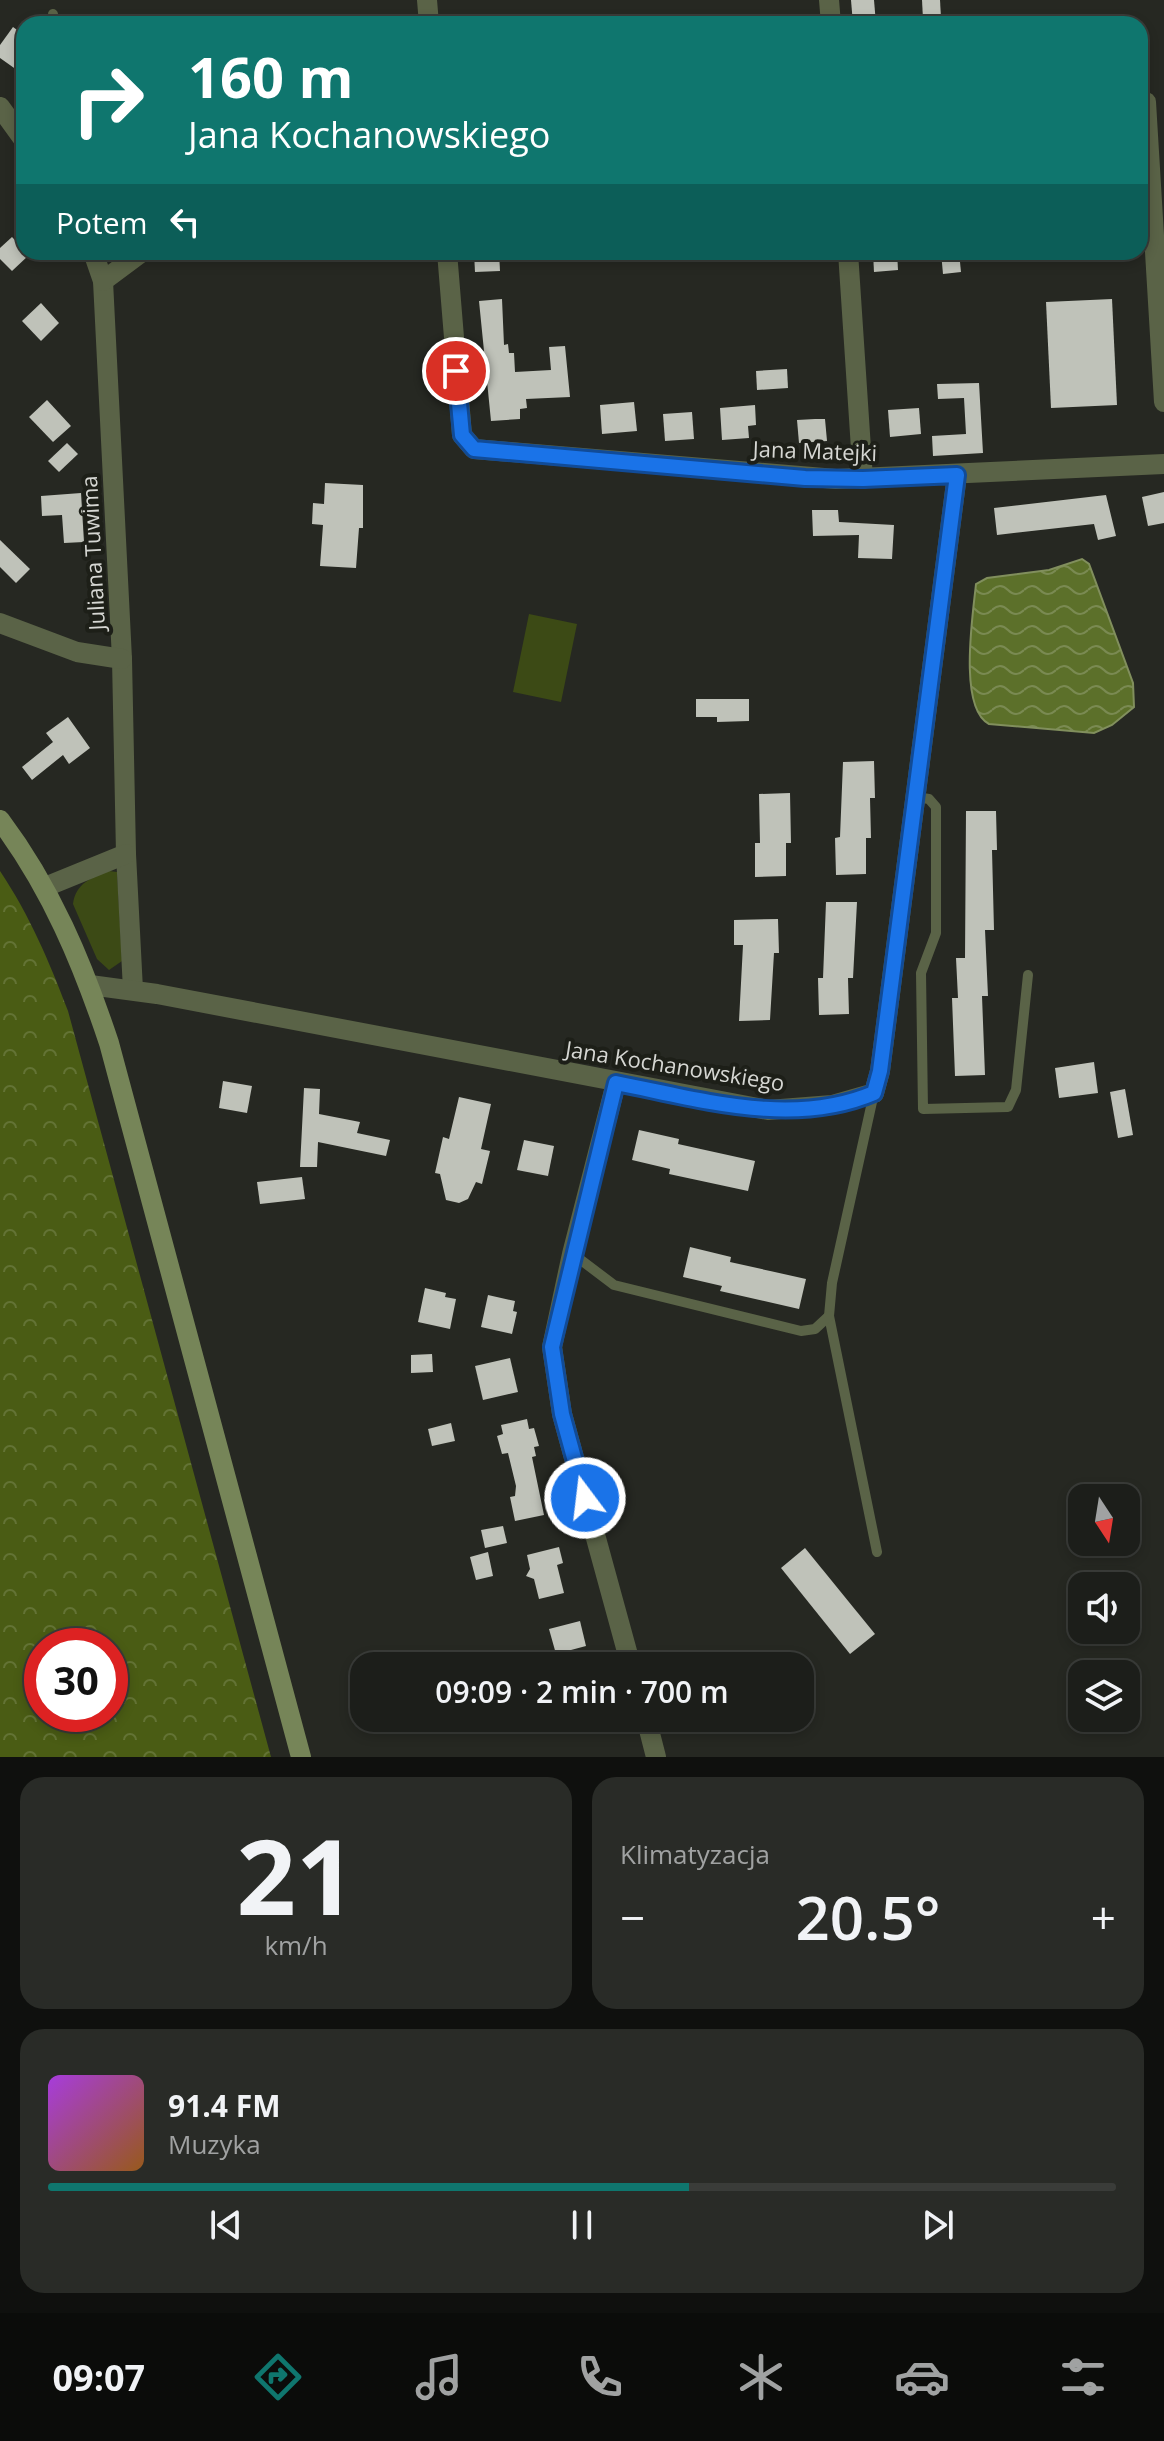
<!DOCTYPE html>
<html lang="pl">
<meta charset="utf-8">
<style>
:root{--surface:#1c1e1a;--page:#292b27;--text:#f1f3f6;--muted:#a0a2a2;--line:#3a3c39;--accent:#0f766e}
body{margin:0;font-family:"Open Sans",sans-serif;background:var(--page);color:var(--text);height:100vh;display:flex;flex-direction:column;font-size:30px;white-space:nowrap}
*{box-sizing:border-box;margin:0}
p{font-size:26px;color:var(--muted)}
.icon{flex:none;width:44px;height:44px;fill:none;stroke:currentColor;stroke-width:2;stroke-linecap:round;stroke-linejoin:round}
.map{position:relative;height:1757px;overflow:hidden}
.details{display:flex;flex-direction:column;gap:20px;padding:20px;background:#0f100e;flex:1}
.details>*{flex:none}
.guide{position:absolute;left:16px;top:16px;width:1132px;height:244px;border-radius:24px;box-shadow:0 4px 12px #0003,0 0 0 2px var(--line);background:#0f766e;color:#fff;overflow:hidden}
.needle{width:52px;rotate:168deg}
.tools{position:absolute;left:1068px;top:1484px;display:grid;gap:16px}
.tools a{display:grid;place-items:center;width:72px;height:72px;border-radius:16px;background:var(--surface);box-shadow:0 4px 12px #0003,0 0 0 2px var(--line);font-size:40px}
.speed{position:absolute;left:24px;top:1628px;display:flex;gap:16px;font-size:40px;font-weight:700;text-align:center}
.speed>*{display:grid;place-content:center;width:104px;height:104px;border-radius:50%;background:var(--surface);box-shadow:0 4px 12px #0003,0 0 0 2px var(--line);line-height:1}
.speed .limit{border:12px solid #d22;background:#fff;color:#111}
.pin{position:absolute;display:grid;place-items:center;width:68px;height:68px;color:#fff;margin:-34px;border:4px solid #fff;border-radius:50%;box-shadow:0 2px 8px #0007}
.me{position:absolute;width:88px;margin:-44px;rotate:345deg;stroke-linejoin:round;filter:drop-shadow(0 0 6px #0008)}
.turn{display:flex;align-items:center;gap:28px;height:168px;padding:0 40px;font-size:36px}
.turn .icon{width:104px;height:104px;stroke-width:2.5}
.turn b{display:block;font-size:56px;line-height:68px}
.then{display:flex;align-items:center;height:76px;padding:0 40px;background:#0003;gap:16px;font-size:30px}
.big{font-size:60px;font-weight:600;line-height:1.1}
.details .tile{flex:1;display:flex;flex-direction:column;justify-content:center;gap:12px;min-width:0;padding:0 28px;border-radius:24px;background:var(--page)}
.details .dial{align-items:center;gap:0}
.dial b{font-size:104px;line-height:1}
.song{display:flex;align-items:center;gap:24px}
.cover{width:96px;height:96px;border-radius:12px;background:linear-gradient(135deg,hsl(280 70% 55%),hsl(30 70% 35%))}
.played{height:8px;border-radius:4px;background:linear-gradient(90deg,var(--accent) 60%,var(--line) 60%)}
.keys{display:flex;justify-content:space-around;direction:ltr}
.heat{display:flex;justify-content:space-between;align-items:center;font-size:44px;direction:ltr}
.details .tiles{flex:1;display:grid;gap:20px;grid-template-columns:1fr 1fr}
.tile:last-child{grid-column:span 2}
.trip{position:absolute;left:350px;top:1652px;width:464px;height:80px;border-radius:24px;background:var(--surface);box-shadow:0 4px 12px #0003,0 0 0 2px var(--line);font-weight:600;line-height:80px;text-align:center}
.tab-bar{display:flex;height:128px;justify-content:space-around;align-items:center;background:#0b0c0a;color:var(--muted)}
.tab-bar .icon{width:56px;height:56px}
.tab-bar .current{color:var(--accent)}
.tab-bar b{font-size:36px;color:var(--text)}
.map>svg:first-child{display:block}
.grass{fill:#3c4a15}
.forest{fill:url(#forest-crowns);fill-rule:evenodd}
.water{fill:url(#water-waves);stroke:#818f5d;stroke-width:2}
.building{fill:#bfc2b9}
.lines{fill:none;stroke-linecap:round;stroke-linejoin:round}
.service{stroke:#5a6347;stroke-width:10}
.minor{stroke:#5a6347;stroke-width:20}
.secondary{stroke:#768558;stroke-width:20}
.route-casing{stroke:#114b97;stroke-width:20}
.route{stroke:#1a73e8;stroke-width:14}
.labels{text-anchor:middle;stroke-width:8;stroke-linejoin:round;paint-order:stroke}
.street-label{font-size:22px;fill:#d6d7d3;stroke:#1d1f18}
</style>
<div class="map">
<svg width="1164" height="1757" viewBox="0 0 1164 1757">
<defs>
<pattern id="forest-crowns" width="20" height="18" patternUnits="userSpaceOnUse" patternTransform="scale(2)"><rect width="20" height="18" fill="#4a5c14"/><path d="M2 6a3 3 0 1 1 6 0M12 15a3 3 0 1 1 6 0" fill="none" stroke="#637335"/></pattern>
<pattern id="water-waves" width="16" height="10" patternUnits="userSpaceOnUse" patternTransform="scale(2)"><rect width="16" height="10" fill="#5c702a"/><path d="M0 5q4-4 8 0t8 0" fill="none" stroke="#7a8a52"/></pattern>
</defs>
<rect width="100%" height="100%" fill="#262822"/>
<g class="grass">
<polygon points="529,614 577,624 561,702 513,692"/>
<path d="M109,871L117,872L122,961L109,970L97,959L73,904C76,883 91,878 109,871Z"/>
</g>
<path class="forest" d="M0,871C30,916 49,961 68,1011L271,1757H0ZM42,1646H110V1714H42Z"/>
<path class="water" d="M1082,559L1089,564L1133,683L1134,707L1112,725L1094,733L989,724C958,708 973,614 976,584L987,578L1049,570Z"/>
<g class="building">
<polygon points="851,0 874,0 876,24 853,24"/>
<polygon points="922,0 940,0 941,18 923,19"/>
<polygon points="13,27 24,35 24,75 0,58 0,45"/>
<polygon points="12,237 29,255 12,271 0,259 0,248"/>
<polygon points="474,252 499,252 500,271 475,272"/>
<polygon points="873,252 897,252 898,270 874,272"/>
<polygon points="941,252 959,252 961,272 943,274"/>
<polygon points="502,299 504,345 508,344 509,353 514,353 515,372 551,370 549,347 565,346 570,397 526,399 527,408 520,409 520,419 491,421 479,301"/>
<polygon points="1112,299 1117,405 1051,408 1046,302"/>
<polygon points="41,303 59,323 41,341 22,321"/>
<polygon points="787,369 788,388 757,390 756,371"/>
<polygon points="979,383 983,453 933,456 932,436 966,434 964,398 938,399 937,384"/>
<polygon points="47,400 71,426 53,442 29,417"/>
<polygon points="634,402 637,431 602,434 600,405"/>
<polygon points="755,405 756,425 748,426 749,438 722,440 720,408"/>
<polygon points="919,408 921,434 890,437 888,410"/>
<polygon points="692,412 694,439 665,441 663,414"/>
<polygon points="815,419 825,419 827,441 799,443 797,420"/>
<polygon points="67,443 78,454 59,472 48,461"/>
<polygon points="325,483 363,485 363,528 359,528 356,568 320,566 323,525 312,524 313,503 324,504"/>
<polygon points="1164,492 1164,523 1148,526 1142,497"/>
<polygon points="81,493 84,542 64,543 62,515 42,516 41,496"/>
<polygon points="1106,495 1116,536 1098,540 1094,524 997,535 994,508"/>
<polygon points="812,510 838,510 839,522 894,525 892,559 858,558 859,535 813,536"/>
<polygon points="0,540 30,569 16,583 0,567"/>
<polygon points="696,699 749,699 749,721 717,722 717,717 696,717"/>
<polygon points="68,717 90,748 69,764 63,755 32,780 22,767 53,742 46,733"/>
<polygon points="874,761 875,798 870,798 871,838 866,838 866,874 836,875 835,838 840,837 843,762"/>
<polygon points="790,793 791,843 786,843 786,876 755,877 755,843 760,843 759,794"/>
<polygon points="966,811 996,811 997,850 992,850 994,930 985,930 988,996 982,996 985,1075 955,1076 952,998 958,998 956,958 965,958"/>
<polygon points="826,902 857,902 853,978 848,978 849,1014 819,1015 818,978 823,978"/>
<polygon points="778,919 779,953 774,953 770,1020 739,1021 743,945 734,945 734,920"/>
<polygon points="1094,1062 1098,1093 1059,1098 1055,1068"/>
<polygon points="223,1081 252,1086 247,1113 219,1108"/>
<polygon points="304,1088 320,1089 319,1114 360,1122 357,1133 390,1140 386,1156 318,1142 317,1167 300,1167"/>
<polygon points="1125,1089 1133,1135 1118,1138 1110,1092"/>
<polygon points="459,1097 491,1104 481,1149 490,1151 482,1184 476,1182 468,1199 459,1203 446,1200 440,1174 435,1173 443,1137 449,1139"/>
<polygon points="639,1130 679,1139 678,1144 755,1161 748,1191 669,1174 670,1169 632,1160"/>
<polygon points="524,1140 554,1146 548,1176 517,1170"/>
<polygon points="302,1177 305,1199 260,1204 257,1182"/>
<polygon points="690,1247 731,1257 730,1262 806,1279 799,1309 720,1291 722,1286 683,1277"/>
<polygon points="425,1288 446,1293 445,1297 456,1299 450,1329 418,1322"/>
<polygon points="488,1295 515,1301 513,1311 517,1312 512,1334 481,1327"/>
<polygon points="432,1354 433,1372 411,1373 411,1355"/>
<polygon points="510,1358 518,1392 483,1400 475,1366"/>
<polygon points="527,1419 529,1429 534,1428 539,1446 534,1447 536,1456 532,1457 544,1515 515,1521 510,1497 515,1496 516,1486 508,1453 502,1454 497,1436 503,1434 501,1425"/>
<polygon points="451,1423 455,1441 432,1446 428,1429"/>
<polygon points="503,1526 507,1543 485,1548 481,1530"/>
<polygon points="559,1547 563,1563 557,1565 564,1593 539,1599 534,1579 526,1576 530,1569 527,1555"/>
<polygon points="805,1548 875,1634 850,1654 781,1568"/>
<polygon points="488,1552 493,1576 476,1580 470,1557"/>
<polygon points="580,1621 586,1646 556,1654 549,1629"/>
</g>
<g class="lines">
<g class="service">
<polyline points="53,14 54,24"/>
<polyline points="916,797 929,799 936,807 936,933 921,973 923,1109 1008,1107 1016,1090 1028,975"/>
<polyline points="874,1093 832,1283 829,1316 877,1552"/>
<polyline points="573,1254 614,1285 801,1331 815,1329 829,1316"/>
</g>
<g class="minor">
<polyline points="427,0 429,24"/>
<polyline points="829,0 831,24"/>
<polyline points="1146,102 1164,402"/>
<polyline points="0,107 24,140"/>
<polyline points="93,252 103,281 122,659 126,854 133,990"/>
<polyline points="447,252 462,435 474,449 836,479 1164,464"/>
<polyline points="848,252 863,479"/>
<polyline points="103,281 142,252"/>
<polyline points="0,623 77,652 122,659"/>
<polyline points="45,887 126,854"/>
<polyline points="90,985 157,994 768,1110 832,1105 874,1093 880,1071 957,475"/>
<polyline points="616,1083 572,1254 552,1347 562,1414 631,1666"/>
<polyline points="646,1718 656,1757"/>
</g>
<path class="secondary" d="M0,820C51,888 82,962 109,1043L301,1757"/>
</g>
<g class="lines">
<g class="route-casing">
<path id="route" d="M456,371L462,435L474,449L805,478L863,479L957,475L880,1071L874,1093C792,1128 699,1099 616,1083L552,1347L562,1414L585,1498"/>
</g>
<use href="#route" class="route"/>
</g>
<g class="labels">
<g class="street-label">
<text transform="translate(815 451) rotate(2)" y="8">Jana Matejki</text>
<text transform="translate(93 553) rotate(-93)" y="8">Juliana Tuwima</text>
<text transform="translate(675 1066) rotate(9)" y="8">Jana Kochanowskiego</text>
</g>
</g>
</svg>
<div class="tools">
<a><svg class="needle" viewBox="-14 -14 28 28"><path d="M0-13l5 13h-10z" fill="#e53935"/><path d="M0 13l5-13h-10z" fill="#a0a2a2"/></svg></a>
<a><svg class="icon" aria-label="sound" viewBox="0 0 24 24"><path d="M4 9h4l5-4v14l-5-4H4zM17 9q2 3 0 6"/></svg></a>
<a><svg class="icon" aria-label="layers" viewBox="0 0 24 24"><path d="M12 4l9 5-9 5-9-5zM3 14l9 5 9-5"/></svg></a>
</div>
<div class="speed"><div class="limit">30</div></div>
<div class="pin" style="left:456px;top:371px;background:#d93025"><svg class="icon" aria-label="arrive" viewBox="0 0 24 24"><path d="M6 21V4h12l-3 4 3 4H6"/></svg></div>
<svg class="me" style="left:585px;top:1498px" viewBox="-20 -20 40 40"><circle r="17" fill="#1a73e8" stroke="#fff" stroke-width="3"/><path d="M0-11L8 9 0 5-8 9z" fill="#fff"/></svg>
<div class="trip">09:09 · 2 min · 700 m</div>
<div class="guide">
<div class="turn"><svg class="icon" aria-label="right" viewBox="0 0 24 24"><path d="M7 20v-9h11M14 6l5 5-5 5"/></svg><div><b>160 m</b>Jana Kochanowskiego</div></div>
<div class="then">Potem<svg class="icon" aria-label="left" viewBox="0 0 24 24"><path d="M17 20v-9H6M10 6l-5 5 5 5"/></svg></div>
</div>
</div>
<section class="details">
<div class="tiles">
<div class="tile dial"><b>21</b><p>km/h</p></div>
<div class="tile"><p>Klimatyzacja</p>
<div class="heat"><a>−</a><b class="big">20.5°</b><a>+</a></div>
</div>
<div class="tile">
<div class="song"><i class="cover"></i><div><b>91.4 FM</b><p>Muzyka</p></div></div>
<div class="played"></div>
<div class="keys"><svg class="icon" aria-label="previous" viewBox="0 0 24 24"><path d="M18 5L8 12l10 7zM5 5v14"/></svg><svg class="icon" aria-label="pause" viewBox="0 0 24 24"><path d="M8 5v14M16 5v14"/></svg><svg class="icon" aria-label="next" viewBox="0 0 24 24"><path d="M6 5l10 7-10 7zM19 5v14"/></svg></div>
</div>
</div>
</section>
<nav class="tab-bar">
<b>09:07</b>
<svg class="icon current" aria-label="directions" viewBox="0 0 24 24"><path d="M12 3l9 9-9 9-9-9zM9 14v-3h6M13 9l2 2-2 2"/></svg>
<svg class="icon" aria-label="music" viewBox="0 0 24 24"><path d="M9 18V5l10-2v13"/><circle cx="6" cy="18" r="3"/><circle cx="16" cy="16" r="3"/></svg>
<svg class="icon" aria-label="phone" viewBox="0 0 24 24"><path d="M5 4h4l2 5-3 2q2 4 5 5l2-3 5 2v4C11 20 4 13 5 4z"/></svg>
<svg class="icon" aria-label="climate" viewBox="0 0 24 24"><path d="M12 3v18M4 7l16 10M4 17L20 7"/></svg>
<svg class="icon" aria-label="car" viewBox="0 0 24 24"><path d="M5 17H2v-5l4-1 3-4h7l3 4 3 1v5h-3M9 17h6M6 11h13"/><circle cx="7" cy="17" r="2"/><circle cx="17" cy="17" r="2"/></svg>
<svg class="icon" aria-label="filters" viewBox="0 0 24 24"><path d="M4 7h16M4 17h16"/><circle cx="9" cy="7" r="2"/><circle cx="15" cy="17" r="2"/></svg>
</nav>
